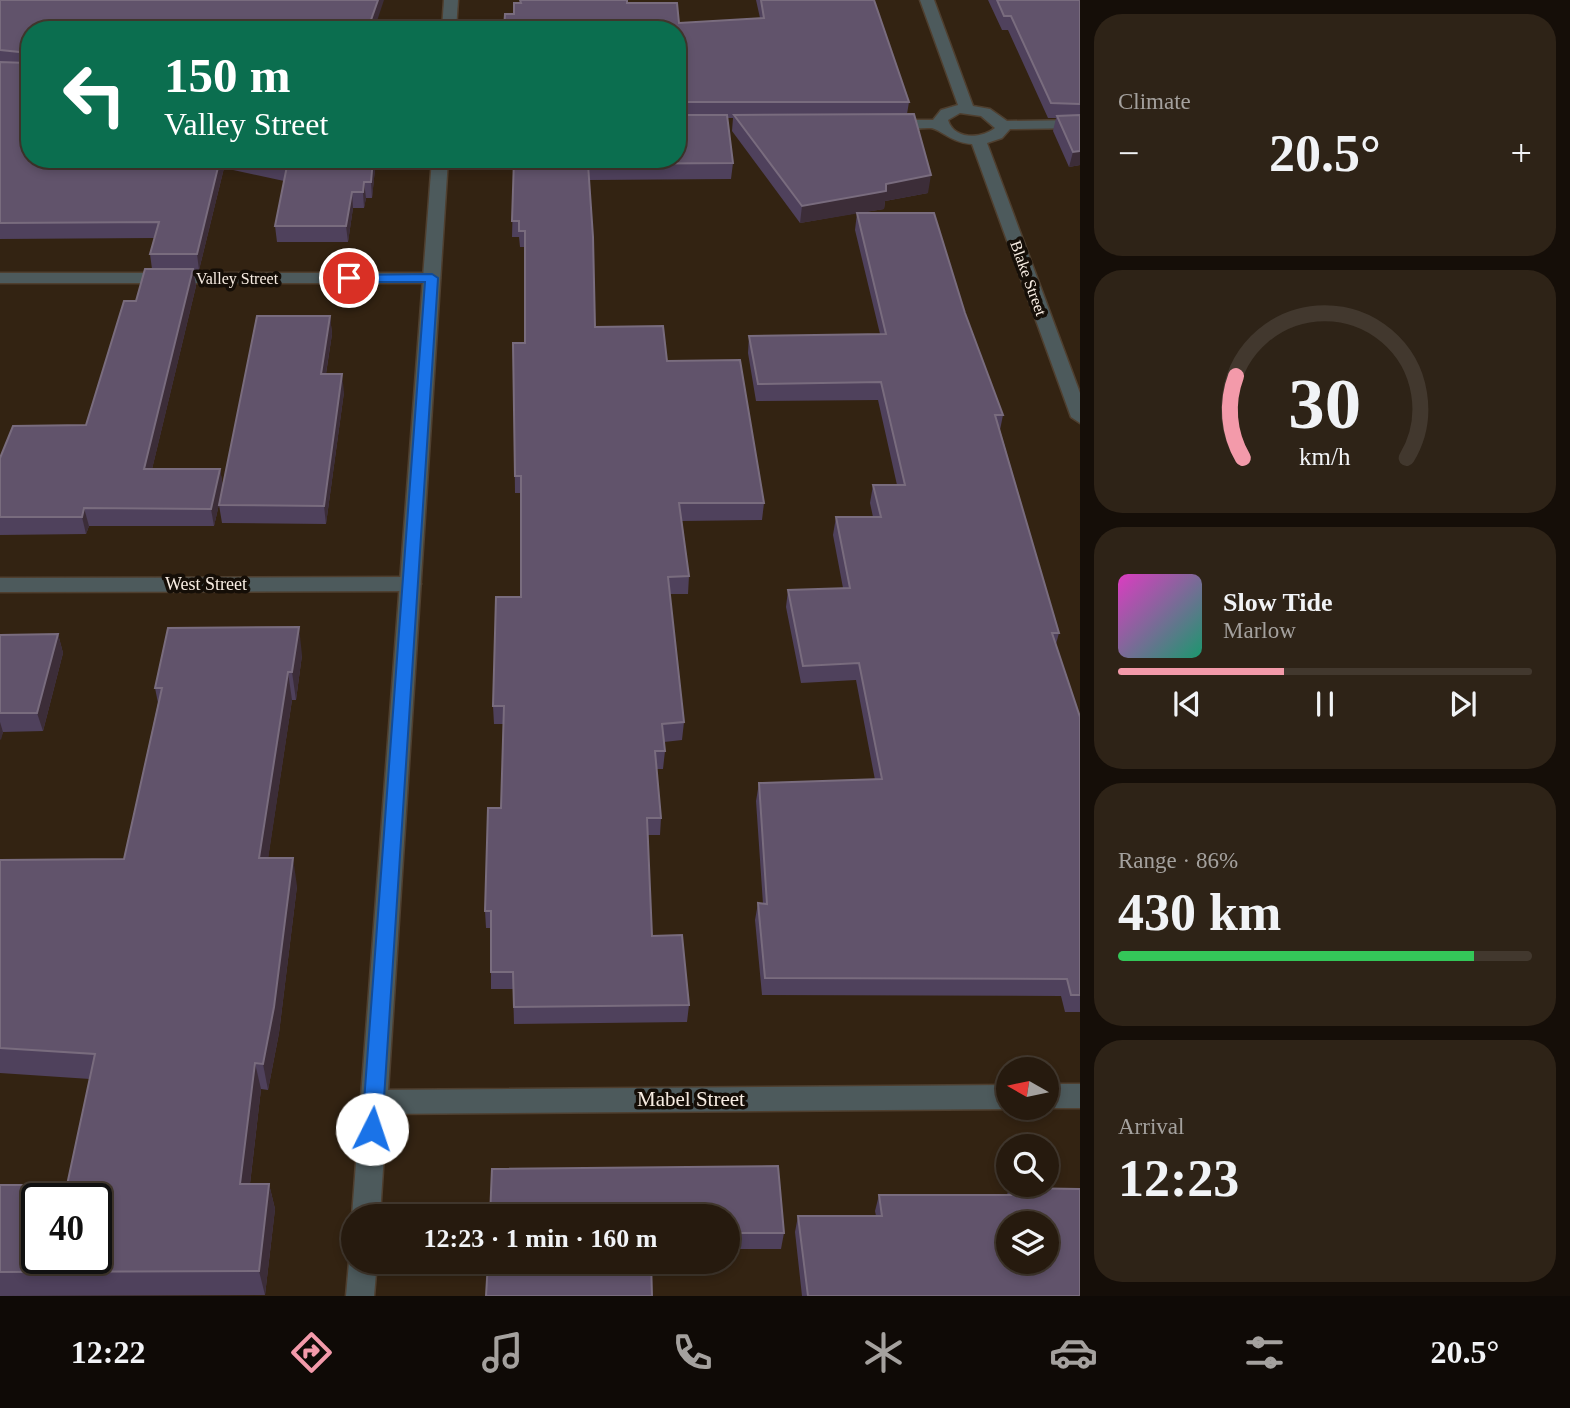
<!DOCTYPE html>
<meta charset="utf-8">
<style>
:root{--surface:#261a0e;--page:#2e2317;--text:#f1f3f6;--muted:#a4a19e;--line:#42382e;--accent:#f39aaa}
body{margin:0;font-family:Georgia,serif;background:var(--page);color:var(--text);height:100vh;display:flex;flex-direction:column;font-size:26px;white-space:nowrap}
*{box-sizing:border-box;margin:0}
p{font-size:23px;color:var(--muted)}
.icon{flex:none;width:38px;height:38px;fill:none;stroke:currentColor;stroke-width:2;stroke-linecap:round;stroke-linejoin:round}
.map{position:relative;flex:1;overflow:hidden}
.panel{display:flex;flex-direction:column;gap:14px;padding:14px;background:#150e08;width:490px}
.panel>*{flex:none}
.top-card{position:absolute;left:21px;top:21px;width:665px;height:147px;border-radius:28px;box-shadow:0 4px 10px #0003,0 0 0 2px var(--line);background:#0b6e4f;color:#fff;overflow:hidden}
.needle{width:46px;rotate:279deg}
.controls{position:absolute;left:996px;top:1057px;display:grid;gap:14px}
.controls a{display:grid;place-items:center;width:63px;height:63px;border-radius:50%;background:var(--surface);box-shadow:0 4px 10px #0003,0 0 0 2px var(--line);font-size:35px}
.speed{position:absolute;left:21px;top:1183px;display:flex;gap:14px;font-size:35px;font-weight:700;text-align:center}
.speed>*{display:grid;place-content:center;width:91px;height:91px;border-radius:50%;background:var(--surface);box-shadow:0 4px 10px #0003,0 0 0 2px var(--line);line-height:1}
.speed .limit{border:4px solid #111;border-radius:10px;background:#fff;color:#111}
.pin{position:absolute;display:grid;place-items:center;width:60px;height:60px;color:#fff;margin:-30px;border:4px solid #fff;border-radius:50%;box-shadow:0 2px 7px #0007}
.me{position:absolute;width:77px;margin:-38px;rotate:4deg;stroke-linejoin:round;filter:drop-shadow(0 0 5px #0008)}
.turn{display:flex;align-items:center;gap:24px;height:147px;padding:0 28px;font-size:32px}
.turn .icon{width:91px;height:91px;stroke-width:2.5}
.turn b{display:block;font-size:49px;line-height:60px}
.big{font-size:52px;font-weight:700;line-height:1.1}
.panel .tile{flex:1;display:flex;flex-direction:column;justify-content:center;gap:10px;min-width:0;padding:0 24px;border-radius:28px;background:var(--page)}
.panel .dial{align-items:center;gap:0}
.dial svg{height:182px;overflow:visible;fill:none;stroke:var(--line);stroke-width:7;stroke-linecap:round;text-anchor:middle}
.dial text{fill:var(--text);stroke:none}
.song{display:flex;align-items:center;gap:21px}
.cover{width:84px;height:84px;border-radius:10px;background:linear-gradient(135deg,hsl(310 70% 55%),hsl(160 70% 35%))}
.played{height:7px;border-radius:4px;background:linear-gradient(90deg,var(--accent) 40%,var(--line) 40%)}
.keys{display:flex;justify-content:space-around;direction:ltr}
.heat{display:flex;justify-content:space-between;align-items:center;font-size:38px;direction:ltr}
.charge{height:10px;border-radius:5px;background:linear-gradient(90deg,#34c759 86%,var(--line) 0)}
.trip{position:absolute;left:341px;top:1204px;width:399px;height:70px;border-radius:35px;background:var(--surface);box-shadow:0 4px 10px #0003,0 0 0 2px var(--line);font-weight:700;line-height:70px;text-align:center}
.menu{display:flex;height:112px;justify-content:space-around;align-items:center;background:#0f0a06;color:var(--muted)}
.menu .icon{width:49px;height:49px}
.menu .on{color:var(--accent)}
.menu b{font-size:32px;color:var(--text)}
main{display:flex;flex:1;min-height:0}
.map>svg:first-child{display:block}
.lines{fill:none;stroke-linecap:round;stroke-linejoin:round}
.minor-casing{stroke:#4f3f2f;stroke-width:3}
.tertiary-casing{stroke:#4f3f2f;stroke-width:3}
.minor{fill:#4d5a5c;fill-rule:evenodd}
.tertiary{fill:#4d5a5c;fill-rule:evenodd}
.wall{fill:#4f415c}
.shaded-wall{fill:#3c2d38}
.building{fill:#61536b;stroke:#796c7e;stroke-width:2;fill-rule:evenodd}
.route{fill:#1a73e8;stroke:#114b97;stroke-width:2}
.labels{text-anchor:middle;stroke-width:7;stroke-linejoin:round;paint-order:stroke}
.far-street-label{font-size:16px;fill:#f8ede3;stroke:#150e07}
.street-label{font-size:18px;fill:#f8ede3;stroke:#150e07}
.near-street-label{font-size:21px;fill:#f8ede3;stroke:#150e07}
</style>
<main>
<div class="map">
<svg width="1080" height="1296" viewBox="0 0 1080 1296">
<rect width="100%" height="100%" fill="#332312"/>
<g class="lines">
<g class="minor-casing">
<g id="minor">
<path d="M920,0H934L973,106L990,109L1007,121L1080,120V128L1010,129L1002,138L987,143L1080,393V423L1071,417L972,144C952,143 940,129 931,128C917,127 892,134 882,124L889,120H933L941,110L958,105ZM960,113L981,116L995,128C981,139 954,140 948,120Z"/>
<polygon points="0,273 432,273 440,278 432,283 0,283"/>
<polygon points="411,577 421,584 411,591 0,592 0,578"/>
<rect x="1046" y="1084" width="34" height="24"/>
<polygon points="1008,1085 1008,1108 1011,1108 1008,1109 374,1114 365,1110 361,1102 365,1094 374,1090"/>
</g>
</g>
<g class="tertiary-casing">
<g id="tertiary">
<polygon points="444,0 458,0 456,30 442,30"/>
<polygon points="432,159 448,159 380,1216 354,1216 354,1219 352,1216"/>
<polygon points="353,1252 354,1262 377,1262 374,1296 346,1296 349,1262"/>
</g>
</g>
<use href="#minor" class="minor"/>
<use href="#tertiary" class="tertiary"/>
</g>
<g class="wall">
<polygon points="0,0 391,20 392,30 30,30 30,159 376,159 372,198 366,198 364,208 353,208 348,242 277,242 275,226 284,181 224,168 199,270 193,270 196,286 152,469 220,469 223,487 214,526 89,526 86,534 0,535 0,458 86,425 136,301 152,269 150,254 154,238 0,239"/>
<polygon points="756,0 874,0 909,102 907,114 928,193 885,201 884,209 858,213 965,313 1003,415 1000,430 1059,633 1056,644 1080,717 1080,1012 1065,1012 1061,996 762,995 755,920 758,903 763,904 756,801 759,783 875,780 856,680 801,683 786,607 788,590 843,588 833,535 836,517 873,517 870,503 873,485 897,485 878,400 756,401 748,353 749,336 880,334 855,230 857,213 800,223 732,131 733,118 727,118 733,163 731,179 589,180 595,327 667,361 764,503 762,520 682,521 689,576 688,594 670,594 684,722 682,740 664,742 665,751 663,769 656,769 661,818 660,835 648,835 652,936 689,1005 687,1022 514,1024 513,989 491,989 491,928 486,928 485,911 501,808 503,724 494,724 493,706 521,597 521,493 515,493 513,343 525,343 525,247 520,247 519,237 512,237 514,159 677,159 677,30 514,14 520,3 627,3 679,23 760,18"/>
<polygon points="988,0 1080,0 1080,165 1069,167 1053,131 1056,118 1048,118 1008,30 1002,30"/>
<polygon points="330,316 332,334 326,374 344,392 326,524 222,523 219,505"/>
<polygon points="58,634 63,653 43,731 3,732 0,740 0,635"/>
<polygon points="302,655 296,700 292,700 268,858 297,886 279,1033 268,1090 261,1089 250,1184 269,1184 275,1209 265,1295 0,1296 0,1185 67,1185 90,1079 0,1073 0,860 124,859 158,703 155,688"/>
<polygon points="1009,1188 1080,1296 802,1296 795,1232 798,1216 876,1216 875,1211 879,1195 1007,1195"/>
<polygon points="728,1216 784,1233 781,1249 728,1249"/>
<polygon points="488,1262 669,1262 667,1273 651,1273"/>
</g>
<g class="shaded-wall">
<polygon points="378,0 384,0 374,30 371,20"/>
<polygon points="1080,151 1080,165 1069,167 1073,152"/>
<polygon points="220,159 223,159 224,168 199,270 197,254"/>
<polygon points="373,159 376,159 372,198 371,182"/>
<polygon points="931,175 928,193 885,201 884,209 800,223 802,206 886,184"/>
<polygon points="364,182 366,198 364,208 363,192"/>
<polygon points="352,192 353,208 348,242 346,226"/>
<polygon points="193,269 196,286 148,486 144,469"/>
<polygon points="330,316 332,334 323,392 321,374"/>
<polygon points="342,374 344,392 326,524 324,506"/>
<polygon points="220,469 223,487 214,526 211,509"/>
<polygon points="84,508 89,526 86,534 82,517"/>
<polygon points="299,627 302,655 296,700 292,672"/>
<polygon points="58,634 63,653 43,731 37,713"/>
<polygon points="288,672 292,700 264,886 259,858"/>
<polygon points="0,722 3,732 1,740 0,738"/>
<polygon points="293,858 297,886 279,1033 268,1090 263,1064"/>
<polygon points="255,1063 261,1089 247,1209 240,1184"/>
<polygon points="269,1184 275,1209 265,1295 259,1271"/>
</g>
<g class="building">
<polygon points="0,0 378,0 371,20 391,20 388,30 30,30 30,159 220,159 197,254 150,254 159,222 0,223 0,62 27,63 29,53 0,50"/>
<polygon points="520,0 627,0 627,3 677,3 679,23 764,18 761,0 874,0 909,102 678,102 677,105 677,30 504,30 505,14 514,14 514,3 521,3"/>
<polygon points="997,0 1080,0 1080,104 1051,103 1011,16 1004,16"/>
<polygon points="914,114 931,175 886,184 886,191 802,206 734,115"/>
<polygon points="677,115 727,115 733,163 588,164 593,237 595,327 663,326 667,361 740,360 764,503 679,503 689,576 668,577 684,722 662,724 665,751 655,751 661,818 647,818 652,936 682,935 689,1005 514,1007 513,972 491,972 491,911 485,911 488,808 501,808 504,706 493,706 496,597 521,597 521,476 515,476 513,343 525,343 525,231 519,231 519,221 512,221 514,159 677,159"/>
<polygon points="1080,115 1080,151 1073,152 1057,116"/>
<polygon points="254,159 373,159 371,182 364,182 363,192 352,192 346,226 275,226 287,166"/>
<polygon points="857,213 934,213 965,313 1003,415 995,415 1059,633 1052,633 1080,717 1080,995 1071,995 1067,979 765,978 758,903 767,904 759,783 882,779 859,663 803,666 788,590 850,588 836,517 881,517 873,485 905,485 881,382 758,384 749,336 886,334"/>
<polygon points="145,269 193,269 144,469 220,469 211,509 84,508 82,517 0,517 0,458 13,426 86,425 124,301 136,301"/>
<polygon points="257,316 330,316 321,374 342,374 324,506 219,505"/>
<path d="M299,627L292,672H288L259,858H293L274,1007L263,1064L255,1063L240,1184H269L259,1271L0,1272V1185H67L95,1054L0,1048V860L124,859L162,688H155L168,628ZM37,1199H96V1258H37Z"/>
<polygon points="58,634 37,713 0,713 0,635"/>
<polygon points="778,1166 784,1233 728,1233 728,1216 490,1216 492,1169"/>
<path d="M1009,1188L1080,1189V1296H808L798,1216H882L879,1195H1011ZM1008,1223H1046V1262H1008Z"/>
<polygon points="488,1262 651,1262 652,1296 486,1296"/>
</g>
<polygon class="route" points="432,274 438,278 382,1129 379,1135 372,1138 365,1135 362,1129 425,282 349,282 343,278 349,275"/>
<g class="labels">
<g class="far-street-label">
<text x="237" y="284">Valley Street</text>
<text transform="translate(1029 278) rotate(70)" y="6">Blake Street</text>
</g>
<g class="street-label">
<text x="206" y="590">West Street</text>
</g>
<g class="near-street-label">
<text x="691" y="1106">Mabel Street</text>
</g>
</g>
</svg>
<div class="controls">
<a><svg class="needle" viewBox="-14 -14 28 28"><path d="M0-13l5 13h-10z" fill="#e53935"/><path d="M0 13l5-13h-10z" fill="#a4a19e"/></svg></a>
<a><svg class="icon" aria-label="search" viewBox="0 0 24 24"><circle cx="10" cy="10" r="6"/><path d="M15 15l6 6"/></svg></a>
<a><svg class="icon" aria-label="layers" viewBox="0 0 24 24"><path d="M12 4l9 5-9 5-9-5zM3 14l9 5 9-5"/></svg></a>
</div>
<div class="speed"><div class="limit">40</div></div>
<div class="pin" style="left:349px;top:278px;background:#d93025"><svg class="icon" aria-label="arrive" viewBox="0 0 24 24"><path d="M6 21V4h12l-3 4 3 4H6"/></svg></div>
<svg class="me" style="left:372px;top:1129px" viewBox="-20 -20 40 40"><circle r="19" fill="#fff"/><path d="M0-13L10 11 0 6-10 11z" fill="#1a73e8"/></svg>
<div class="trip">12:23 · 1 min · 160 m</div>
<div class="top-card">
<div class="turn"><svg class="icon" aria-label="left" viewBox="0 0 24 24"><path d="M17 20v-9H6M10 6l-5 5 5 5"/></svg><div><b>150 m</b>Valley Street</div></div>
</div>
</div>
<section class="panel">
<div class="tile"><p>Climate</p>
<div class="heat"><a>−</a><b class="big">20.5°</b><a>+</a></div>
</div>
<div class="tile dial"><svg viewBox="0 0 100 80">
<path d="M14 69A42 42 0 1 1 86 69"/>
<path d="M14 69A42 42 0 0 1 11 33" stroke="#f39aaa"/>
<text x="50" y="56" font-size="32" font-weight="700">30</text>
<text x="50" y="72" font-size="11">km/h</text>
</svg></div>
<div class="tile">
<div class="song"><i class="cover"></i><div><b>Slow Tide</b><p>Marlow</p></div></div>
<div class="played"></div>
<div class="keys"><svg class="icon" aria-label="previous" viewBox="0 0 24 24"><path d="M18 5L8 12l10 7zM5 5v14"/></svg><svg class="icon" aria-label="pause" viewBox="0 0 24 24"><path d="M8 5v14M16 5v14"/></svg><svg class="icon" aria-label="next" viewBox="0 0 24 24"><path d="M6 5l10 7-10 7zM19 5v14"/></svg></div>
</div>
<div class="tile"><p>Range · 86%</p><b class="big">430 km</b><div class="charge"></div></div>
<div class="tile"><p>Arrival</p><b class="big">12:23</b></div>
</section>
</main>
<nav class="menu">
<b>12:22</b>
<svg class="icon on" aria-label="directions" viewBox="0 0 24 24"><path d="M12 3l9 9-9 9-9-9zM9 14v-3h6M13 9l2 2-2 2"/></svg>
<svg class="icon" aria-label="music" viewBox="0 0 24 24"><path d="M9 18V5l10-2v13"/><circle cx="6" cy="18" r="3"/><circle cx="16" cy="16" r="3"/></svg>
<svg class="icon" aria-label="phone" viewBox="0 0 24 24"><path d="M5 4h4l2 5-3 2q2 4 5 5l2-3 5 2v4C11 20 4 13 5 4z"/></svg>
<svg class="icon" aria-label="climate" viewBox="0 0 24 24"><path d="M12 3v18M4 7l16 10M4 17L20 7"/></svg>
<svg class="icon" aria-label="car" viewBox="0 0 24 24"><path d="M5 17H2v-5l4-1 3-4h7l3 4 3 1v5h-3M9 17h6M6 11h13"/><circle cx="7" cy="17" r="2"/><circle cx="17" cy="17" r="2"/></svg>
<svg class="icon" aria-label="filters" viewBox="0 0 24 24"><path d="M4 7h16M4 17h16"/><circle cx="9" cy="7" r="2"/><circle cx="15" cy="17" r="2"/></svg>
<b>20.5°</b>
</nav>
